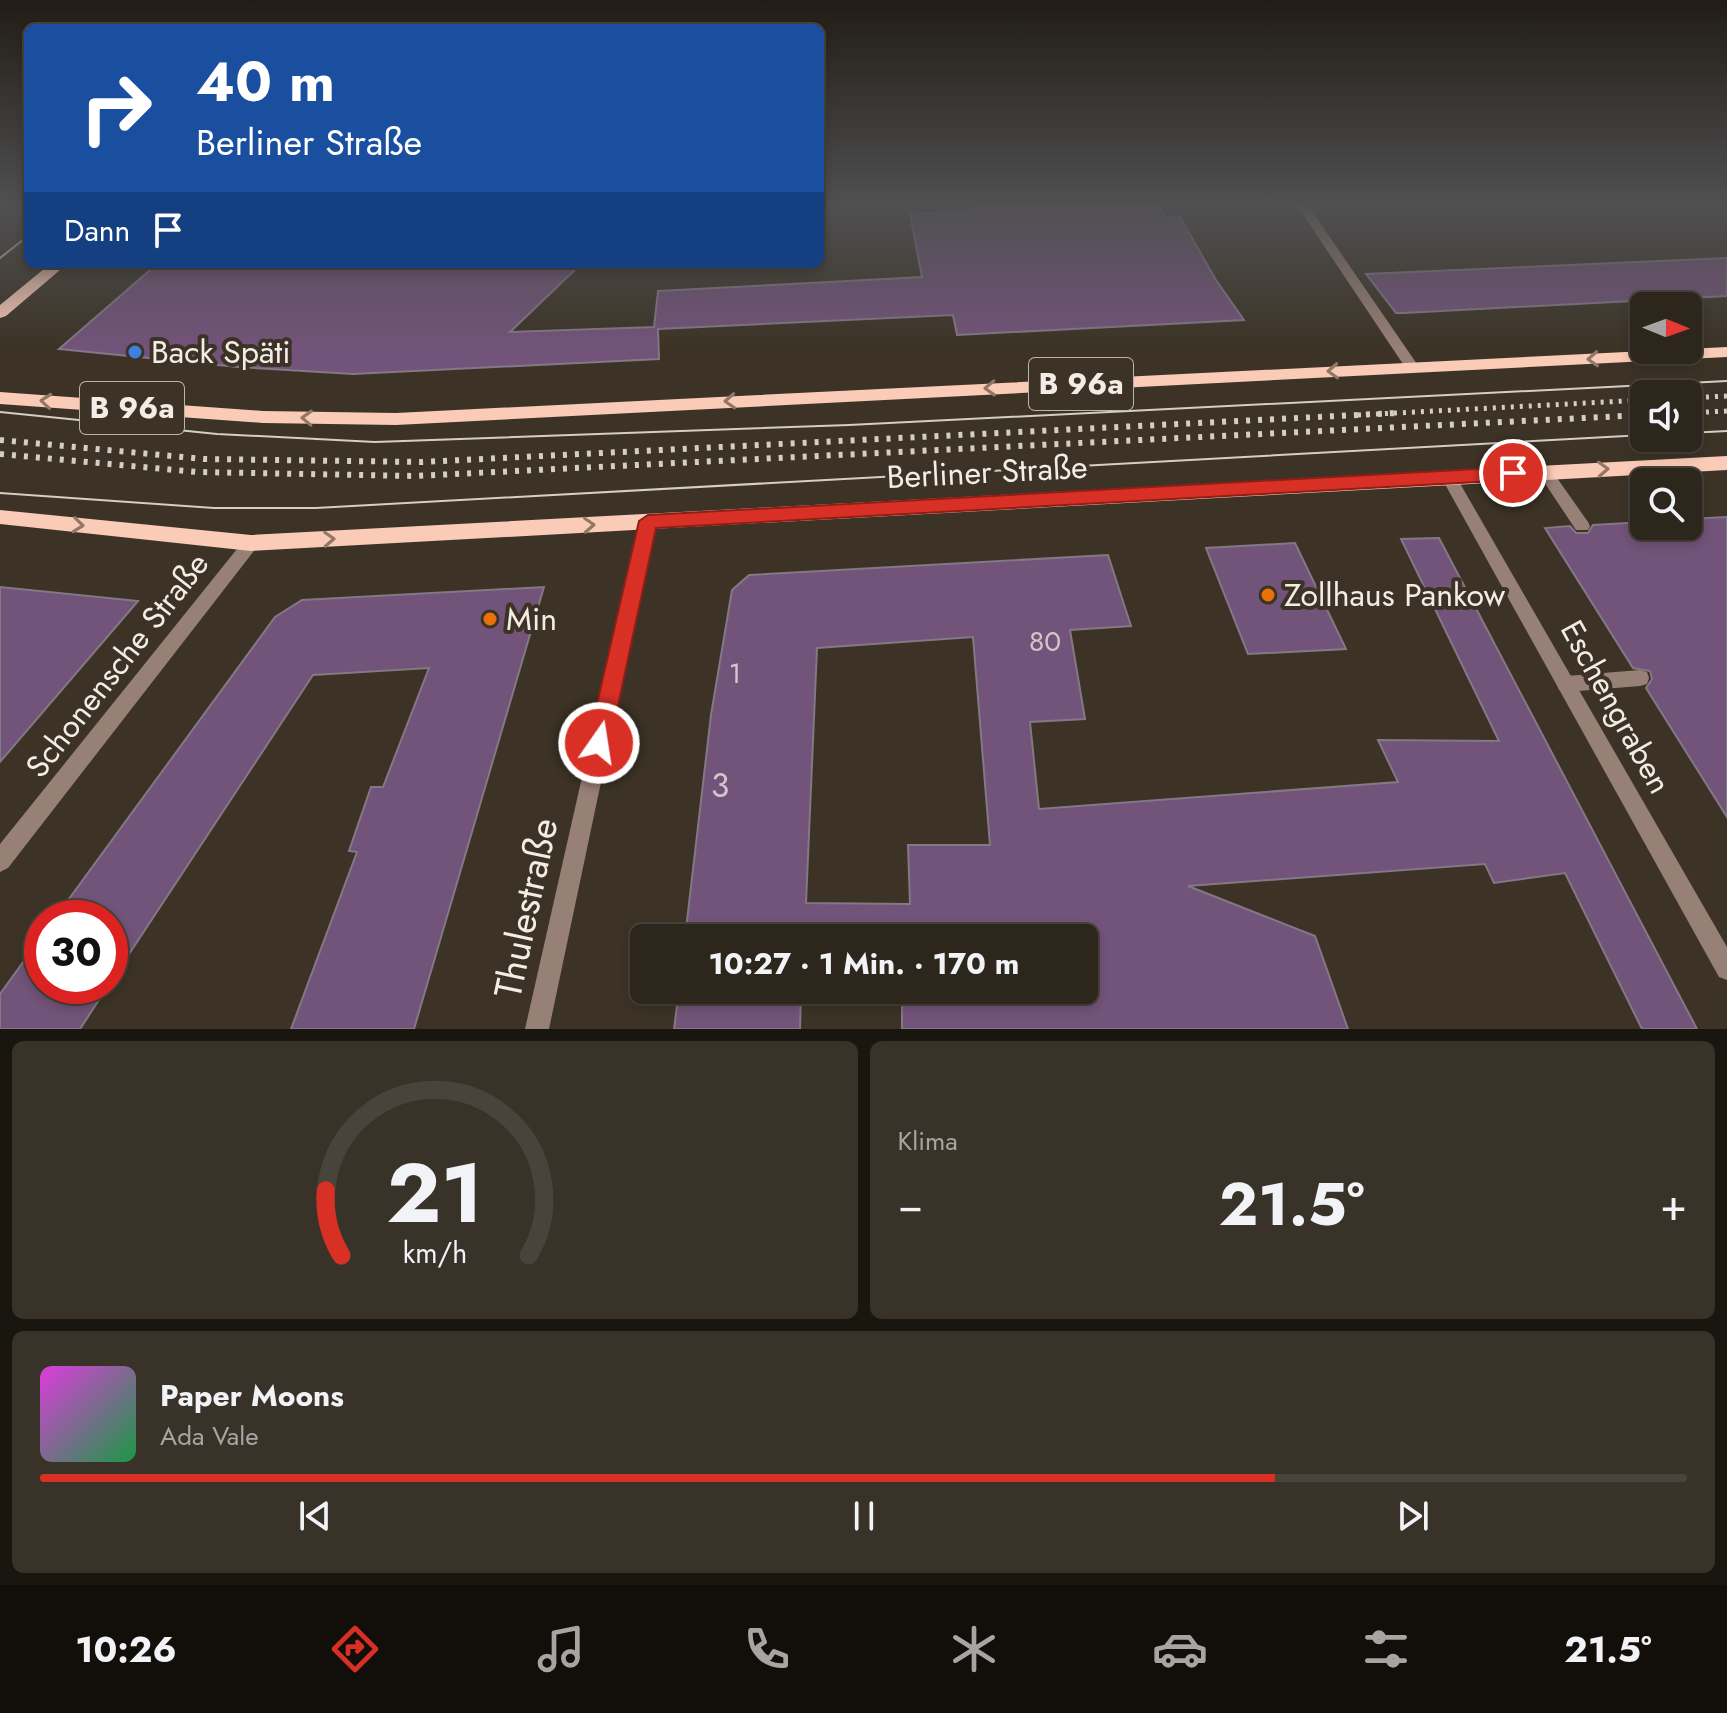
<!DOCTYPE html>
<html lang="de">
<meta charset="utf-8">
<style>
:root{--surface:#2d261c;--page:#393229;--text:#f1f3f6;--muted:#a7a5a3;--line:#48433b;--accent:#d93025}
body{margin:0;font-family:Jost,sans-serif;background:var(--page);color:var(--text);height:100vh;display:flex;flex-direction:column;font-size:30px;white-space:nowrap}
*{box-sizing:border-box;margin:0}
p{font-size:26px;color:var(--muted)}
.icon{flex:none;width:44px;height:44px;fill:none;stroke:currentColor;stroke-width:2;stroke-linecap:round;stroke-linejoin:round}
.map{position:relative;height:1029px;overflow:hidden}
.details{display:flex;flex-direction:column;gap:12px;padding:12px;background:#19150f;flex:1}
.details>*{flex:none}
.banner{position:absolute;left:24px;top:24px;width:800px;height:244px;border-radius:12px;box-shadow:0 4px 12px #0003,0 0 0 2px var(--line);background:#1a4fa0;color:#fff;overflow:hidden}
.needle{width:52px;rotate:91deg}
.fabs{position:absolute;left:1630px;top:292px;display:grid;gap:16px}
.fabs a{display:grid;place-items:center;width:72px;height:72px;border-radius:12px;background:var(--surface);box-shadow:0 4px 12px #0003,0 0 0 2px var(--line);font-size:40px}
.speed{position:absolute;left:24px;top:900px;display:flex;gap:16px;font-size:40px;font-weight:700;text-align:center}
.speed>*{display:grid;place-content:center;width:104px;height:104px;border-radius:50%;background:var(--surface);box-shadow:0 4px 12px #0003,0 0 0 2px var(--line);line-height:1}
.speed .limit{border:12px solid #d22;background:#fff;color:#111}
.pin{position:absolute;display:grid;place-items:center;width:68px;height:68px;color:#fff;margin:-34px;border:4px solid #fff;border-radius:50%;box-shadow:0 2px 8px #0007}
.me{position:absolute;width:88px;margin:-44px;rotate:13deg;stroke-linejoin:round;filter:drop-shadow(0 0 6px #0008)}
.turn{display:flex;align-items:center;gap:28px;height:168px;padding:0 40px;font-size:36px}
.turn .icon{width:104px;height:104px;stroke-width:2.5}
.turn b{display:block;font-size:56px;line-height:68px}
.then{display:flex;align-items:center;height:76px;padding:0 40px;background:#0003;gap:16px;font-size:30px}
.big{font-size:60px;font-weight:700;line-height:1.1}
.details .widget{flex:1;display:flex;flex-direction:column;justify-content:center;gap:12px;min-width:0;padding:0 28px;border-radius:12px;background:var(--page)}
.details .dial{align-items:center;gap:0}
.dial svg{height:208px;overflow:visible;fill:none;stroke:var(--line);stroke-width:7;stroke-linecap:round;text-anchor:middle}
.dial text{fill:var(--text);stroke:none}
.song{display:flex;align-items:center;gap:24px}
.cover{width:96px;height:96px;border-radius:12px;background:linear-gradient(135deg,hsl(300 70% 55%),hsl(140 70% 35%))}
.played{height:8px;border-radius:4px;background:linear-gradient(90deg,var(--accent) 75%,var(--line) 75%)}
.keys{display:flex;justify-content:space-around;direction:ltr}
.heat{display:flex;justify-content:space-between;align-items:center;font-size:44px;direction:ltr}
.details .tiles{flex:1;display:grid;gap:12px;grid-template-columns:1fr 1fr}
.widget:last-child{grid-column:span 2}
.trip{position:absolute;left:630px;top:924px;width:468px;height:80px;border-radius:12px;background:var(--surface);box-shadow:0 4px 12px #0003,0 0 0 2px var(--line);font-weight:700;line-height:80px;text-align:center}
.tabs{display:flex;height:128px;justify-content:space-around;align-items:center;background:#120f0b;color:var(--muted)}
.tabs .icon{width:56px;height:56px}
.tabs .selected{color:var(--accent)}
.tabs b{font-size:36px;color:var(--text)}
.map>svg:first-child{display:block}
.building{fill:#725379;stroke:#837885;stroke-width:2;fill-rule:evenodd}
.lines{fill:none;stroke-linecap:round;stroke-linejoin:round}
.lane{fill:#978076;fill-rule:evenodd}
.street{fill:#978076;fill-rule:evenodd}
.primary{fill:#facbb6;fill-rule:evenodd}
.tram{stroke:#d5cec6;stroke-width:2}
.rail-far1{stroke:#d5cec6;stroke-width:5;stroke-dasharray:3 6;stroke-linecap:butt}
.rail{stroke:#d5cec6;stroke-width:6;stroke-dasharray:4 8;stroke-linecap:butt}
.oneway{stroke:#927767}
.route{fill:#d93025;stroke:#8d1f18;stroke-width:2}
.shop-dot{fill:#3f7fe0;stroke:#3c3326;stroke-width:3}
.food-dot{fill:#e8710a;stroke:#3c3326;stroke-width:3}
.labels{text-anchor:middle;stroke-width:8;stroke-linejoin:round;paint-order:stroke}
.number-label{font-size:28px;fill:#d3c6cb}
.shield{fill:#3c3326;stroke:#bcb5ac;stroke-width:2}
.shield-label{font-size:30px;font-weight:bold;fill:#f3ede6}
.poi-label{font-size:32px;fill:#f3ede6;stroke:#3c3326;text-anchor:start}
.street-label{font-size:32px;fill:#f3ede6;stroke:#3c3326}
.near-number-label{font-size:34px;fill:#d3c6cb}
.near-street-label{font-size:38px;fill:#f3ede6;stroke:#3c3326}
</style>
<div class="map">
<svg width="1727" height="1029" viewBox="0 0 1727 1029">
<rect width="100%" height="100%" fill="#3c3326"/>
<g class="building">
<polygon points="970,204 1158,204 1166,218 1180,217 1216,280 1244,320 957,335 953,315 658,329 659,359 353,374 238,367 59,349 157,264 581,264 510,332 654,327 658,291 922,277 910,214 972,211"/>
<polygon points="1727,258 1727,296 1404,313 1396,313 1366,274"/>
<polygon points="1727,517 1727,817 1646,688 1652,679 1650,671 1633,668 1545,528 1570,526 1576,533 1588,533 1593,525 1644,522 1644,526 1688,526 1688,519"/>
<path d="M1439,538L1697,1029H1642L1565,873L1494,883L1485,864L1188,886L1315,936L1348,1029H902V990H1084V938H685L711,715L732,590L749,575L1108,555L1131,626L1070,630L1085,719L1030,722L1039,809L1398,782L1378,740L1499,741L1401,539ZM973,637L990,845H908L910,904L806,903L817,648Z"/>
<polygon points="1295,543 1346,649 1248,654 1206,548"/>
<polygon points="0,587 138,601 0,762"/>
<polygon points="544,587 414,1029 291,1029 357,852 349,851 371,787 383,787 429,668 313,675 110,983 110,918 55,918 275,617 302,600"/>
<polygon points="42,936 42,986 108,986 80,1029 0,1029 0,994"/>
<polygon points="679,990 801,990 800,1029 674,1029"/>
</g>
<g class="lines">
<g class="lane">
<polygon points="1296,204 1307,204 1417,364 1419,367 1417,370 1407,370"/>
<polygon points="1545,467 1550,468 1588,522 1590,526 1588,530 1576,530 1540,476 1537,472"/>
<polygon points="1640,670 1647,672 1649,678 1647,684 1640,686 1566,692 1559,690 1557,684 1559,678 1566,676"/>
</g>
<g class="street">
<polygon points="1449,471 1454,473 1727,947 1727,980 1719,977 1441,477"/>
<polygon points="648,515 656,521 549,1029 525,1029 640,521"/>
<polygon points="251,537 257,539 259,543 257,547 8,868 0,872 0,844 245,539"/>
</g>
<g class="primary">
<polygon points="50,264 67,264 6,316 0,318 0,305"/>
<polygon points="1727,347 1727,357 396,425 263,423 0,404 0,392 263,411 396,413"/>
<polygon points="1727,456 1727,470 251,551 0,524 0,510 251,535"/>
</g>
<g class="tram">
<polyline points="0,258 28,236"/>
<polyline points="0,412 217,434 375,442 849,425 1727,381"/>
<polyline points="1688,433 1727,431"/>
<polyline points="0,493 214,508 316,508 1644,435"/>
</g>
<g class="rail-far1">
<polyline points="1688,398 1727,396"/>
<polyline points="1688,413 1727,411"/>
<polyline points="1358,415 1644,400"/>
</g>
<g class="rail">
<polyline points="1688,413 1697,413"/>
<polyline points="0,440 204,459 422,462 1397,413"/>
<polyline points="0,454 197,472 415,476 1644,415"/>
</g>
</g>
<defs><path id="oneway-chevron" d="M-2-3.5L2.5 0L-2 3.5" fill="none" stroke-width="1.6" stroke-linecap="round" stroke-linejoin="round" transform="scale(2)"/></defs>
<g class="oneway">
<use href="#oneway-chevron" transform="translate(1593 359) rotate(177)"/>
<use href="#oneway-chevron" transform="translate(1333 371) rotate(177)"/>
<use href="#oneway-chevron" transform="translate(990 388) rotate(178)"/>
<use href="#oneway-chevron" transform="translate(46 401) rotate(-175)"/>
<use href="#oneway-chevron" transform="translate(730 401) rotate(177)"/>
<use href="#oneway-chevron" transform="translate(307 418) rotate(-178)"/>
<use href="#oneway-chevron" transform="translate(1603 469) rotate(-3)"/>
<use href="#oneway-chevron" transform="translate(78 525) rotate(6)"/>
<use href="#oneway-chevron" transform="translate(589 525) rotate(-3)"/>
<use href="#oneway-chevron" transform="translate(329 539) rotate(-3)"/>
</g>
<linearGradient id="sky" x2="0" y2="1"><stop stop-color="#211c15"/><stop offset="0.59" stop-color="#505052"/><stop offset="1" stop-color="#505052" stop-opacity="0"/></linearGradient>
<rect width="1727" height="348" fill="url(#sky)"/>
<polygon class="route" points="1513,467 1522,473 1513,480 656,528 610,743 607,750 599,753 592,750 588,743 639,521 648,515"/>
<circle class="shop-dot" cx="135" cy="352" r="8"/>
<g class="food-dot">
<circle cx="1268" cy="595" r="8"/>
<circle cx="490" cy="619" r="8"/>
</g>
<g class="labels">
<g class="number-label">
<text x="1045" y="651">80</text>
<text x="735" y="683">1</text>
</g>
<g class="shield">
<rect x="1029" y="358" width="104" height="52" rx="6"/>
<rect x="80" y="382" width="104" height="52" rx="6"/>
</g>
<g class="shield-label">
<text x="1081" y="394">B 96a</text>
<text x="132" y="418">B 96a</text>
</g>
<g class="poi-label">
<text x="151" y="363">Back Späti</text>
<text x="1284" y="606">Zollhaus Pankow</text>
<text x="506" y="630">Min</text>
</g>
<g class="street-label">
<text transform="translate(987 472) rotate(-3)" y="11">Berliner Straße</text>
<text transform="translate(117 665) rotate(-52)" y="11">Schonensche Straße</text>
<text transform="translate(1616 707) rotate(61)" y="11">Eschengraben</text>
</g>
<g class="near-number-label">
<text x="720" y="797">3</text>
</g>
<g class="near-street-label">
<text transform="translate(526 908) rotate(-78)" y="13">Thulestraße</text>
</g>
</g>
</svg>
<div class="fabs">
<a><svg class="needle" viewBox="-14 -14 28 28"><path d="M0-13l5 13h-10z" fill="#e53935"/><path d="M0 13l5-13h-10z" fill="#a7a5a3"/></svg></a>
<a><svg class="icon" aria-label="sound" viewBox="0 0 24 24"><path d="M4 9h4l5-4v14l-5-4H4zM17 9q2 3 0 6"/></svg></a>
<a><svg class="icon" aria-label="search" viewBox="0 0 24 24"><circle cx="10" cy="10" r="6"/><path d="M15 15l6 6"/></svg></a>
</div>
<div class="speed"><div class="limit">30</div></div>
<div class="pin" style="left:1513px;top:473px;background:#d93025"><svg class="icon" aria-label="arrive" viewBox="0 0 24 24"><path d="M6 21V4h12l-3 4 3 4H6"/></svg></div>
<svg class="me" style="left:599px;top:743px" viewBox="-20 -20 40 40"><circle r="17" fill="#d93025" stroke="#fff" stroke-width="3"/><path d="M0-11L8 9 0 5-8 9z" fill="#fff"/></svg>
<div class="trip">10:27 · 1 Min. · 170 m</div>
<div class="banner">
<div class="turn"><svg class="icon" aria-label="right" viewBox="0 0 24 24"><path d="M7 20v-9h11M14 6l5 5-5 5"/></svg><div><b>40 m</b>Berliner Straße</div></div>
<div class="then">Dann<svg class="icon" aria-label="arrive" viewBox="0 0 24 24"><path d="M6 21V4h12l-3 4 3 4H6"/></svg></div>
</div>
</div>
<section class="details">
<div class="tiles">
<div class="widget dial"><svg viewBox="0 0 100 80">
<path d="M14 69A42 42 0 1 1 86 69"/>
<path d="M14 69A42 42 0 0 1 8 44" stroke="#d93025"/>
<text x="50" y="56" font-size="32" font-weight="700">21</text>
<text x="50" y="72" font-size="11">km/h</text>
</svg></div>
<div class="widget"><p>Klima</p>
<div class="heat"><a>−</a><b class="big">21.5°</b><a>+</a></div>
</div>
<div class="widget">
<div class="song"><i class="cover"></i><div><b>Paper Moons</b><p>Ada Vale</p></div></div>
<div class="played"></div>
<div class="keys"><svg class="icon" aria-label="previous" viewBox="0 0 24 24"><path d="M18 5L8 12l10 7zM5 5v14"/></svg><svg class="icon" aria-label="pause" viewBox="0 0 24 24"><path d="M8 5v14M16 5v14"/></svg><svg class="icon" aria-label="next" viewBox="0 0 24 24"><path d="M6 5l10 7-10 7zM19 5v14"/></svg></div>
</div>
</div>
</section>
<nav class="tabs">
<b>10:26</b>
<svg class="icon selected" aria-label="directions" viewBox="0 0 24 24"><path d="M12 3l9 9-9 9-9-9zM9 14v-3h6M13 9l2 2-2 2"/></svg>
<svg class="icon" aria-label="music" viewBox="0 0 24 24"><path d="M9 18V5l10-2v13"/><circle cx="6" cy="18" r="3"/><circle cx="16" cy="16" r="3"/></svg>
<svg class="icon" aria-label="phone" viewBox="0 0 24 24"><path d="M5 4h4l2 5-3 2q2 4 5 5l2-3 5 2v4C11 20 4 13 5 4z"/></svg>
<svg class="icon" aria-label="climate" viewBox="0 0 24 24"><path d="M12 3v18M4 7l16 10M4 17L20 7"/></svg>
<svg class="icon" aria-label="car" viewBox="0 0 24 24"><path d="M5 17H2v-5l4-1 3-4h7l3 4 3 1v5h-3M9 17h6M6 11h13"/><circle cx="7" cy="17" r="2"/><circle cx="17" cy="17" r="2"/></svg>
<svg class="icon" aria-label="filters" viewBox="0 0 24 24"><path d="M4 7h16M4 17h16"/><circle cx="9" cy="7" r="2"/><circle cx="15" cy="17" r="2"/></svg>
<b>21.5°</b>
</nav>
